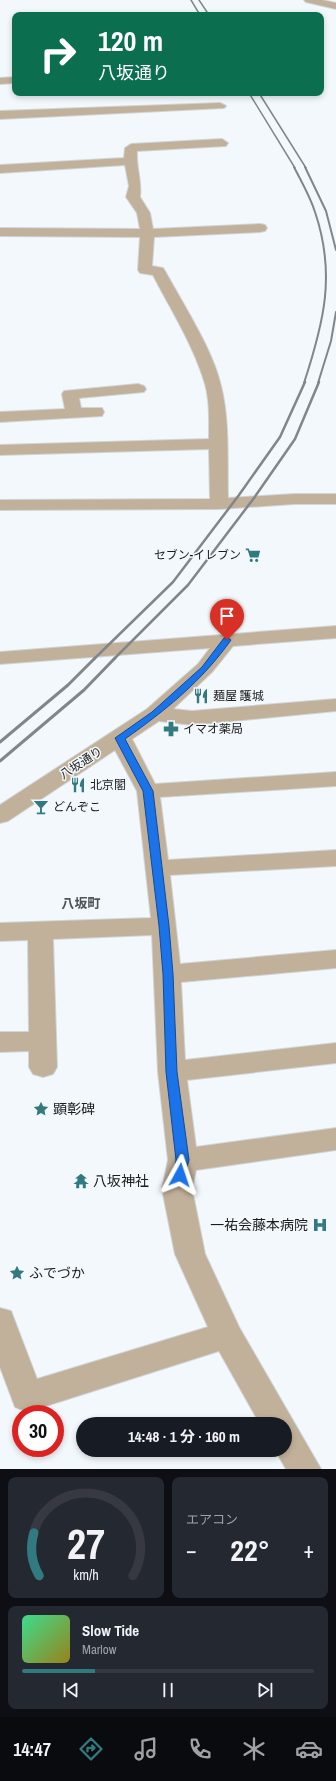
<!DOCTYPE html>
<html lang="ja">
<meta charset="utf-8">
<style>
:root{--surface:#171b24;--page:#242831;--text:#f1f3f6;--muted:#9ea1a6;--line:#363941;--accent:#317a80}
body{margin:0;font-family:"Archivo Narrow","Noto Sans JP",sans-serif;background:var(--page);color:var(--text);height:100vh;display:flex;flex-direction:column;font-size:15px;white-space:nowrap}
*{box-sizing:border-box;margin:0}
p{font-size:13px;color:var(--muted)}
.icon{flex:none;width:22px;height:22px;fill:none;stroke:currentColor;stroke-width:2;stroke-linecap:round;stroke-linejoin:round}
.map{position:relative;height:1469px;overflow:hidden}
.panel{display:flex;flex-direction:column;gap:8px;padding:8px;background:#0d0f14;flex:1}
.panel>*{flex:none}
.hud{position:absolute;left:12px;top:12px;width:312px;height:84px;border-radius:8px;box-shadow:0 2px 6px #0003;background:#0b6e4f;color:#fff;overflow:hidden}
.speed{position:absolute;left:12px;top:1405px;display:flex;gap:8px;font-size:20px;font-weight:700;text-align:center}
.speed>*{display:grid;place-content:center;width:52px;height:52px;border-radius:50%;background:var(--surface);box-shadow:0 2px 6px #0003;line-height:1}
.speed .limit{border:6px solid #d22;background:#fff;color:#111}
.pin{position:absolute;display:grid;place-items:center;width:34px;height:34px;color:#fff;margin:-41px -17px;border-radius:50% 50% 50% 0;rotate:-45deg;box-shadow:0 0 4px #0007}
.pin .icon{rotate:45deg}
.me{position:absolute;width:44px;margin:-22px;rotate:5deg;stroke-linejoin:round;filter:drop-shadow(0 0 3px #0008)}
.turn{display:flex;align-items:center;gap:14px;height:84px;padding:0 20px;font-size:18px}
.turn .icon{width:52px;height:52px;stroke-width:2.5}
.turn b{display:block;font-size:28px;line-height:34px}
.big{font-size:30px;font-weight:700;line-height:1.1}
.panel .tile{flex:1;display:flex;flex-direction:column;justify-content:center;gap:6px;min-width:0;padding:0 14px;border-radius:8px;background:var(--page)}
.panel .dial{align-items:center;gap:0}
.dial svg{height:104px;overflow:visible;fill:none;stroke:var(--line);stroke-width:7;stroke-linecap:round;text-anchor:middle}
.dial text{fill:var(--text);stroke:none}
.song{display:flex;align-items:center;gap:12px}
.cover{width:48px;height:48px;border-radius:6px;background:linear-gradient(135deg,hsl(150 70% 55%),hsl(50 70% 35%))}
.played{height:4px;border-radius:2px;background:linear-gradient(90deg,var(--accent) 25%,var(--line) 25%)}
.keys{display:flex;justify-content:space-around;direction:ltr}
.heat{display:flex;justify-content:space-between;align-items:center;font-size:22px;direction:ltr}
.panel .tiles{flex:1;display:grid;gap:8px;grid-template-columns:1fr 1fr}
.tile:last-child{grid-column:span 2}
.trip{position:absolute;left:76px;top:1417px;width:216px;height:40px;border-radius:20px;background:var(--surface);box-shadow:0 2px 6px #0003;font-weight:700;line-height:40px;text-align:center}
.menu{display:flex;height:64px;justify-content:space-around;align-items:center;background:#090b0e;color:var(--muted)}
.menu .icon{width:28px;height:28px}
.menu .active{color:var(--accent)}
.menu b{font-size:18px;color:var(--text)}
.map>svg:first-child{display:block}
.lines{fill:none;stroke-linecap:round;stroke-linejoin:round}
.minor-casing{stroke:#d0d5d8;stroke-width:2}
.minor{fill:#c1b19a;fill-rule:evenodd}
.rail-far3{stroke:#828688;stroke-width:1.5}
.rail-far2{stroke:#828688;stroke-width:2}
.rail-far1{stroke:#828688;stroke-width:2.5}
.rail{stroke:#828688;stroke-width:3}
.route{fill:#1a73e8;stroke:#114b97}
.labels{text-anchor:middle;stroke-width:3;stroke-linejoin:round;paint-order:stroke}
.poi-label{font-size:12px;fill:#1a1c1d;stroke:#f3f8fc;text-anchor:start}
.street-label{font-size:12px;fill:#1a1c1d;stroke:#f3f8fc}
.neighbourhood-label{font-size:13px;font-weight:bold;fill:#505457;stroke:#f3f8fc}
.near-poi-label{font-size:14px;fill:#1a1c1d;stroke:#f3f8fc;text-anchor:start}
</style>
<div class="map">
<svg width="336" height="1469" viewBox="0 0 336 1469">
<rect width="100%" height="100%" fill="#f3f8fc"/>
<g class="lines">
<g class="minor-casing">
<g id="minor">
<polygon points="304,0 322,0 336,3 336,9 306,2"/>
<polygon points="15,77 15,83 0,84 0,78"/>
<polygon points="220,103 226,106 224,108 0,119 0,111"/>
<path d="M222,139L228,143L226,146L137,151C136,167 142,181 140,197L150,213L153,229L260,224L265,225L267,228L265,231L260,232L154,237L152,266L163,268L165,271C183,304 213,350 221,386C230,422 227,461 228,498L294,494H336V504H294L219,509L0,510V500L210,499L209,449L0,455V445L209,439C209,421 210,402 205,384C194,346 171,310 153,275L140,273L138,270L140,237L0,236V228L140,229L137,213L126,197L129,186L125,165L0,173V165L124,158L125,148L131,144Z"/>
<polygon points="138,384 144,386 146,389 144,392 79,398 81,408 102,408 104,412 102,416 0,422 0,412 65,409 62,394 64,391"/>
<polygon points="336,626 336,638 233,646 212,672 173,709 192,711 336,699 336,711 192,725 159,721 132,739 155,784 336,772 336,786 160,797 168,860 336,850 336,866 170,875 180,964 336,950 336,968 181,982 185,1060 336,1043 336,1063 187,1080 196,1147 336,1128 336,1150 196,1170 192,1189 205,1254 239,1327 321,1469 286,1469 275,1450 285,1450 285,1424 260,1424 219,1351 27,1412 15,1407 0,1367 0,1308 11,1311 37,1379 208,1327 175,1254 162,1189 168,1160 158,1072 152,935 53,939 57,1067 53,1074 43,1077 33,1074 29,1067 29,1051 0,1052 0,1032 29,1032 28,940 0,941 0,923 151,918 137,791 115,750 8,821 0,823 0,805 147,709 198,664 210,648 0,664 0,652"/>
</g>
</g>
<use href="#minor" class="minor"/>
<g class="rail-far3">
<polyline points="191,0 200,15"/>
<polyline points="199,0 209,15"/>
<polyline points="249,93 295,168"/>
<polyline points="259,93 306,168"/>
</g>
<g class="rail-far2">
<path d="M294,167C301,181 310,196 315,212C336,274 324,322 304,383"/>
<polyline points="305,167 326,211 336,250"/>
<polyline points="318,383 331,341 336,312"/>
</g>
<g class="rail-far1">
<polyline points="94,659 173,582 239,495 280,437 305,382"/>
<polyline points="114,659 188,585 254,498 295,439 319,382"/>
</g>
<g class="rail">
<polyline points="0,742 68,685 95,658"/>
<polyline points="0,761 84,690 115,658"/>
</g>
</g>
<path class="route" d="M227,637L231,640C202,681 166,710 125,739L153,791L169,926L173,974L177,1072L189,1160L184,1178H176L174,1175L176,1160L166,1072L163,974L159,926L143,791L115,738L152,712L202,667L224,638Z"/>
<defs>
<g id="supermarket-bare" transform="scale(1.2)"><path d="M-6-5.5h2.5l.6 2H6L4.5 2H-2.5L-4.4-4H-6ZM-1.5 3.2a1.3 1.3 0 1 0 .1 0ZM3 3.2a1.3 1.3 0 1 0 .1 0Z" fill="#317a80" stroke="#f3f8fc" stroke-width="2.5" paint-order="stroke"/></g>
<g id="restaurant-bare" transform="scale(1.2)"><path d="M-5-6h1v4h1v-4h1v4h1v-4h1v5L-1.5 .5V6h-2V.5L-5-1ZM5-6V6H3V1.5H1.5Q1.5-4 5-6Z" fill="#317a80" stroke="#f3f8fc" stroke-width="2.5" paint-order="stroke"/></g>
<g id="pharmacy-bare" transform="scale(1.2)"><path d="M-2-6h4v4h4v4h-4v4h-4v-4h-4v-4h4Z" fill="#317a80" stroke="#f3f8fc" stroke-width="2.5" paint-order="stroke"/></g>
<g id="bar-bare" transform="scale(1.2)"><path d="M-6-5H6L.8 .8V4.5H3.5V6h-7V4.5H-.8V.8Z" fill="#317a80" stroke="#f3f8fc" stroke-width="2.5" paint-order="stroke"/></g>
<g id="sight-bare" transform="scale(1.2)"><path d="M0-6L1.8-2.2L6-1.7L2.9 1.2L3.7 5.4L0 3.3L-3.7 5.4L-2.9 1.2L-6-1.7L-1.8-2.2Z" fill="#317a80" stroke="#f3f8fc" stroke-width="2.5" paint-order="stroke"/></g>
<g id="temple-bare" transform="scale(1.2)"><path d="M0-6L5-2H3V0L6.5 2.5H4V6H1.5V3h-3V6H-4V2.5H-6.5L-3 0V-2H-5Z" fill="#317a80" stroke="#f3f8fc" stroke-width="2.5" paint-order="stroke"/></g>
<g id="hospital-bare" transform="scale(1.2)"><path d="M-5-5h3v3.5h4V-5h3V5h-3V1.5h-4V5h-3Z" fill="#317a80" stroke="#f3f8fc" stroke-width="2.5" paint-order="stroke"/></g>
</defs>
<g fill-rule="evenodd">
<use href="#supermarket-bare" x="253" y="555"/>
<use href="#restaurant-bare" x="201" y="696"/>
<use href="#pharmacy-bare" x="171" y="729"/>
<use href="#restaurant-bare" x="78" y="785"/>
<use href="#bar-bare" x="41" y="807"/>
<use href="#sight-bare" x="41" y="1109"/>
<use href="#temple-bare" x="81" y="1181"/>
<use href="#hospital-bare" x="320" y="1225"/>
<use href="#sight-bare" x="17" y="1273"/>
</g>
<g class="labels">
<g class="poi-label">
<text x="241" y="559" text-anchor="end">セブン-イレブン</text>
<text x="213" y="700">麺屋 護城</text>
<text x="183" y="733">イマオ薬局</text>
<text x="90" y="789">北京閣</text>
<text x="53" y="811">どんぞこ</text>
</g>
<g class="street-label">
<text transform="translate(81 763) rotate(-33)" y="4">八坂通り</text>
</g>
<g class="neighbourhood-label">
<text x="81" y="908">八坂町</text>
</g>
<g class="near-poi-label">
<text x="53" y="1114">顕彰碑</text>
<text x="93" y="1186">八坂神社</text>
<text x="308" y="1230" text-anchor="end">一祐会藤本病院</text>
<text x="29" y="1278">ふでづか</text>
</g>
</g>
</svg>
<div class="speed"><div class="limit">30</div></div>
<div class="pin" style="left:227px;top:640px;background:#d93025"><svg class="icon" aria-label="arrive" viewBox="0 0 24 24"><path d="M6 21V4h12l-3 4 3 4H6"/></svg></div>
<svg class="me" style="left:180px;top:1175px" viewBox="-20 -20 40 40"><path d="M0-17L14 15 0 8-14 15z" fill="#1a73e8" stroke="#fff" stroke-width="4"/></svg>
<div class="trip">14:48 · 1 分 · 160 m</div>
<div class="hud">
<div class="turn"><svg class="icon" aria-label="right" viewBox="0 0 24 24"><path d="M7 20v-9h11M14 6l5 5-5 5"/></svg><div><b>120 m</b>八坂通り</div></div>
</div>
</div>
<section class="panel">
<div class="tiles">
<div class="tile dial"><svg viewBox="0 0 100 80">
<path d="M14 69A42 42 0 1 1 86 69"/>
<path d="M14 69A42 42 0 0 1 10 36" stroke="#317a80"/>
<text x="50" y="56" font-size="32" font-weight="700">27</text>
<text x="50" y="72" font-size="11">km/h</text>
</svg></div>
<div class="tile"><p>エアコン</p>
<div class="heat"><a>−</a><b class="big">22°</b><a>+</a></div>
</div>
<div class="tile">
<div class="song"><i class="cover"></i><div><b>Slow Tide</b><p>Marlow</p></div></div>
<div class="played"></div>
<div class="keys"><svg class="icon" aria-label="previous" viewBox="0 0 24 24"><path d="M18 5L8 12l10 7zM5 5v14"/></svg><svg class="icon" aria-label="pause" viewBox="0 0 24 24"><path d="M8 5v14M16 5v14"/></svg><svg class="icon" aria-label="next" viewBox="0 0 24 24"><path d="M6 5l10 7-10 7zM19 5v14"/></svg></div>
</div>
</div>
</section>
<nav class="menu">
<b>14:47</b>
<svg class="icon active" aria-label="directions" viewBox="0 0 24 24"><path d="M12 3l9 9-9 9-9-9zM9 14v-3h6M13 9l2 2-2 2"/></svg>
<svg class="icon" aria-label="music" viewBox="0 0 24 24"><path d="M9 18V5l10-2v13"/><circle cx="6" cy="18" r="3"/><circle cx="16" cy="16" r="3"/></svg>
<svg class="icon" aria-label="phone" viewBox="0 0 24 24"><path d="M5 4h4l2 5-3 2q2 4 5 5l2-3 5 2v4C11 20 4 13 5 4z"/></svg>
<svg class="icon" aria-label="climate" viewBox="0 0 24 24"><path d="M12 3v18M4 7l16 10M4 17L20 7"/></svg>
<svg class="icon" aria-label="car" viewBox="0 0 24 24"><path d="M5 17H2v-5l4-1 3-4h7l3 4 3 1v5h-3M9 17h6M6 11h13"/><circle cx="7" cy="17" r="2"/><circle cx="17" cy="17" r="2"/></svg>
</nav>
